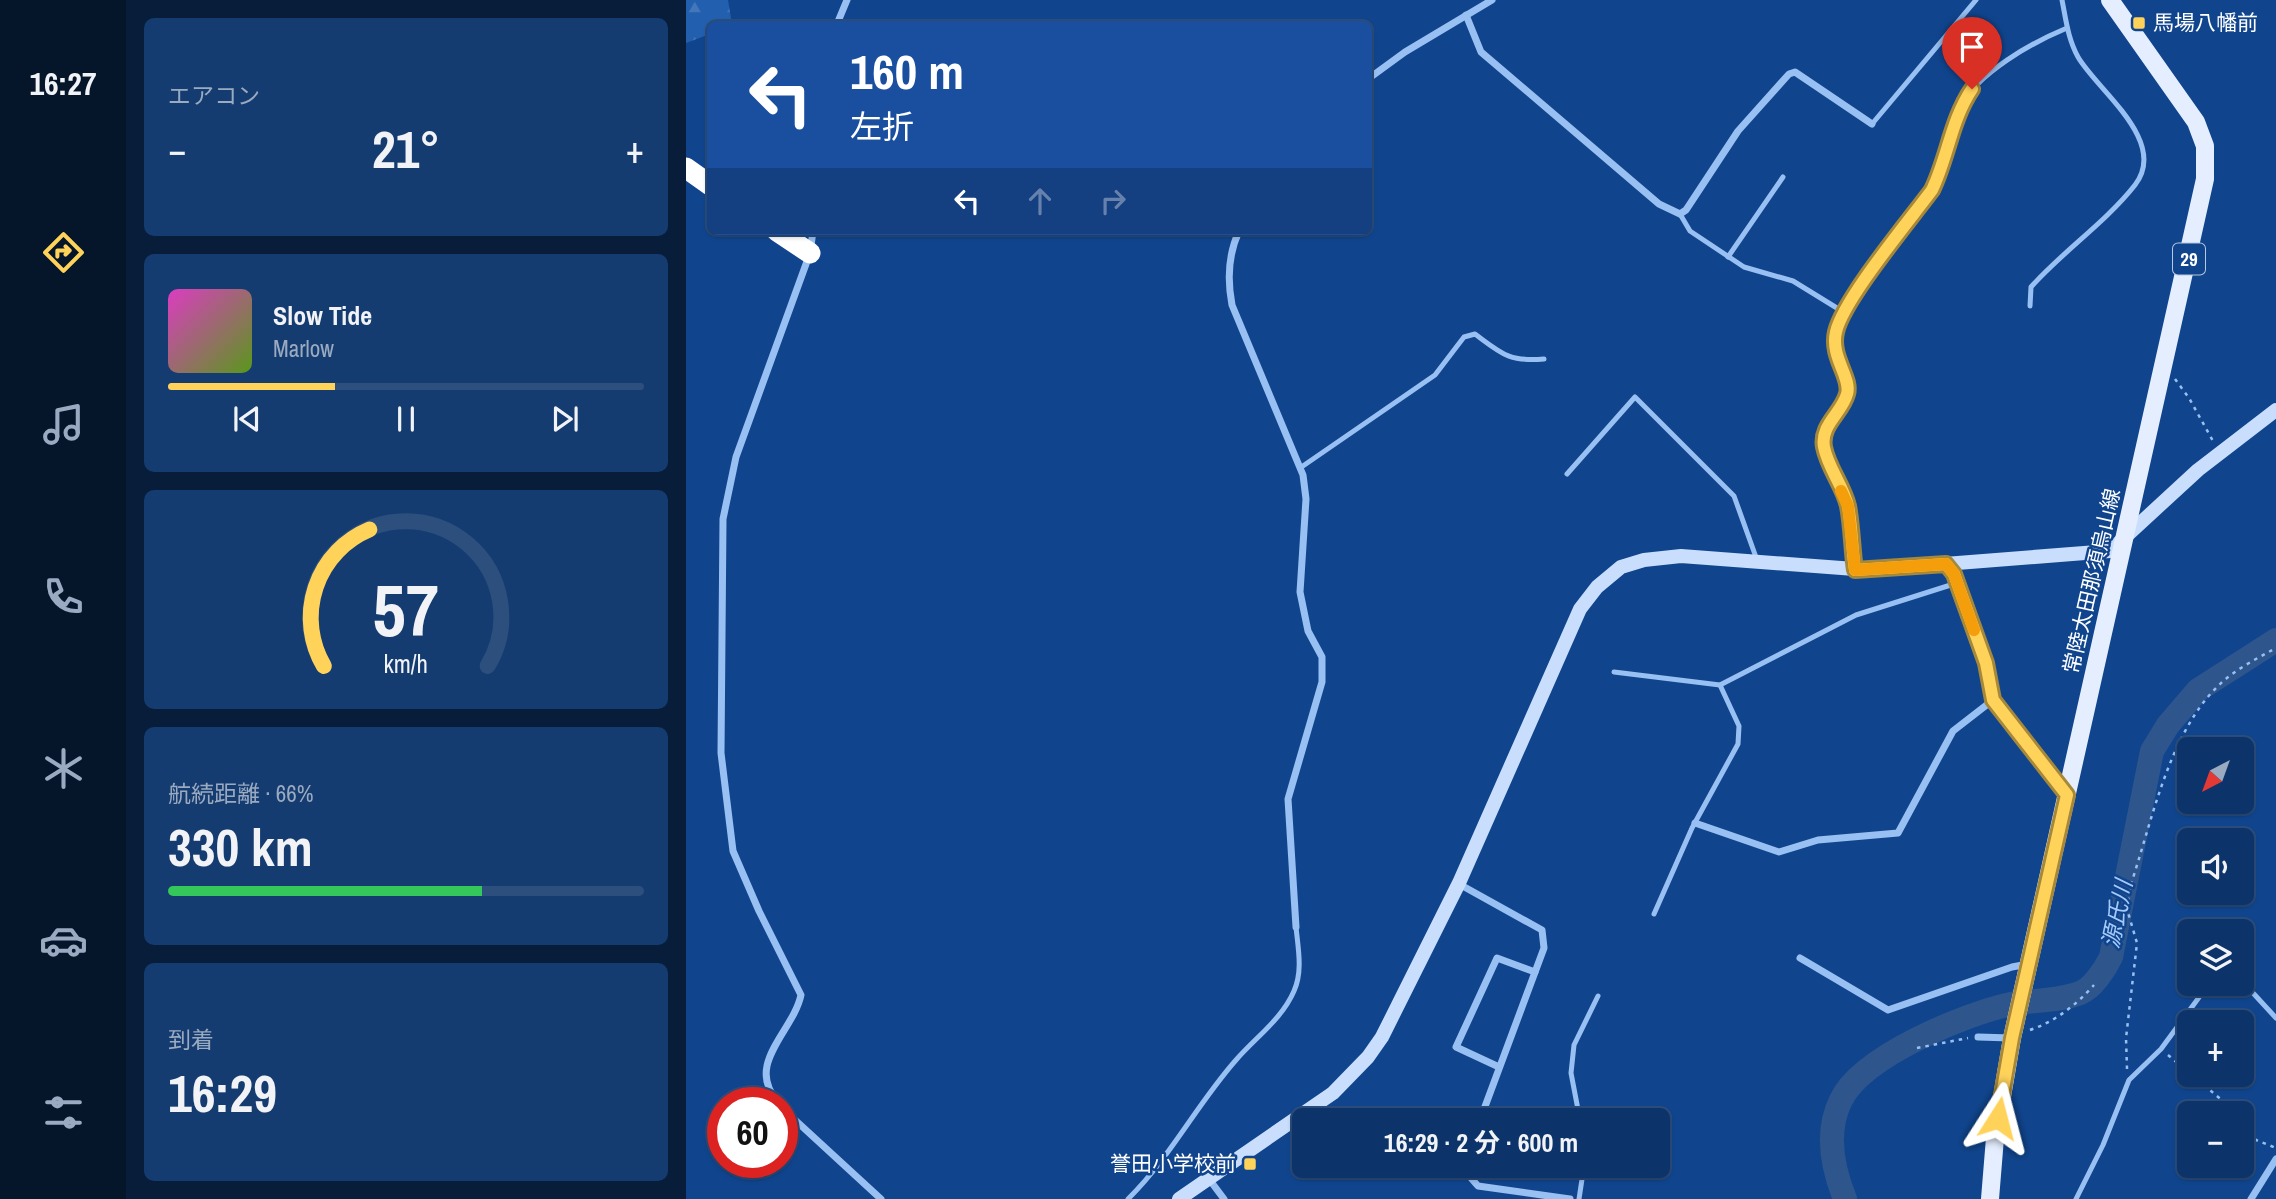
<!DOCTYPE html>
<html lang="ja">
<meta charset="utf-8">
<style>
:root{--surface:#0c346a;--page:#153c70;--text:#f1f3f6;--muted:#9aaac1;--line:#2c4f7e;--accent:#ffd25a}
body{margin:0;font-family:"Archivo Narrow","Noto Sans JP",sans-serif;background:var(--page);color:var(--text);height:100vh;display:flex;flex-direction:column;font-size:26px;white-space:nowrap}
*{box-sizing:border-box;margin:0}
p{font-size:23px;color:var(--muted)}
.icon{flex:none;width:38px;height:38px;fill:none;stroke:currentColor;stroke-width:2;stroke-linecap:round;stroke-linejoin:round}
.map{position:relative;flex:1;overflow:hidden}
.details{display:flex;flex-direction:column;gap:18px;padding:18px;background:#071d3a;width:560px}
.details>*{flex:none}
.banner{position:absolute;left:21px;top:21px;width:665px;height:214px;border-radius:10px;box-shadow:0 2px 5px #0004,0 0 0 2px var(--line);background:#1a4fa0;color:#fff;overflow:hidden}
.needle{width:46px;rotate:221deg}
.fabs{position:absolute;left:1491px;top:737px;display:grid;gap:14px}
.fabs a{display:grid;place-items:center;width:77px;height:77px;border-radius:10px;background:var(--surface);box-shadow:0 2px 5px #0004,0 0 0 2px var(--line);font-size:35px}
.speed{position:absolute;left:21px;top:1087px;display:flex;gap:14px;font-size:35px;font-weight:700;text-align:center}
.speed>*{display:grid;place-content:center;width:91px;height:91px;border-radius:50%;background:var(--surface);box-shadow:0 2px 5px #0004,0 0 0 2px var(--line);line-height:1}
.speed .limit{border:10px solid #d22;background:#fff;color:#111}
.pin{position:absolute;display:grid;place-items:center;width:60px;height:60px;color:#fff;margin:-72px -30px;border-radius:50% 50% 50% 0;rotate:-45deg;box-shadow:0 0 7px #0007}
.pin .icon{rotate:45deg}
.me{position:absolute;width:77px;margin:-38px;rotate:9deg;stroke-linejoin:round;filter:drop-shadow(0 0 5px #0008)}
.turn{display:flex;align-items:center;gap:24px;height:147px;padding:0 28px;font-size:32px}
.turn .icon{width:91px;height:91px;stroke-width:2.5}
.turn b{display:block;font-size:49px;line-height:60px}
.lanes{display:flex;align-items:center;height:66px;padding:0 28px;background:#0003;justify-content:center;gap:35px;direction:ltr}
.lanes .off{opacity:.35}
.big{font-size:52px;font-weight:700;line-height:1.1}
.details .card{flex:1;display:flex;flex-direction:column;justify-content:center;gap:10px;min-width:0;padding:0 24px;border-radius:10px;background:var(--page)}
.details .dial{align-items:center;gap:0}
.dial svg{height:182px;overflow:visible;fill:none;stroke:var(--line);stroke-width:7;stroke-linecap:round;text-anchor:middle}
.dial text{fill:var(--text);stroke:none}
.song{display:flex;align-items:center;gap:21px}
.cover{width:84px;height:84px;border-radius:10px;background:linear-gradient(135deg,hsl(310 70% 55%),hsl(90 70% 35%))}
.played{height:7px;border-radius:4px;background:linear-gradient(90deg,var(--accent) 35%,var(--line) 35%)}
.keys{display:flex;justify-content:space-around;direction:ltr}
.heat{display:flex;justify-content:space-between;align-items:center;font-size:38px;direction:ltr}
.charge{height:10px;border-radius:5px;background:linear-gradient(90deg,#34c759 66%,var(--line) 0)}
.trip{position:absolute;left:606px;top:1108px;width:378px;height:70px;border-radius:10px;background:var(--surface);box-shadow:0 2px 5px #0004,0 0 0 2px var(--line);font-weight:700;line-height:70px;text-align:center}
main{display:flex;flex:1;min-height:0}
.tabs{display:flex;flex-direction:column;width:126px;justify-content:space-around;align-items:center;background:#05152a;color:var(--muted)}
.tabs .icon{width:49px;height:49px}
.tabs .current{color:var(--accent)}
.tabs b{font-size:32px;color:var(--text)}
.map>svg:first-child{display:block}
.forest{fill:url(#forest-firs)}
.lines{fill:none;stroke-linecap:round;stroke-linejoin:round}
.river{stroke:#2e568d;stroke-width:24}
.path{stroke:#99c0f2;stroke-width:2.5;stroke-dasharray:3.5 5;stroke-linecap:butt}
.lane{stroke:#99c0f2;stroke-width:5}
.street{stroke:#99c0f2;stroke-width:7}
.secondary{stroke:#c8defc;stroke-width:14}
.primary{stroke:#e4eeff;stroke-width:18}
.highway{stroke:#fff;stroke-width:21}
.route-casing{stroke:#a6883a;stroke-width:18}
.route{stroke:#ffd25a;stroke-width:12}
.slow{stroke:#f59e0b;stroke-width:12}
.poi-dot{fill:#ffd25a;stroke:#10458e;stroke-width:2.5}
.labels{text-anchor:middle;stroke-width:5;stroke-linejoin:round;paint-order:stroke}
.shield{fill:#10458e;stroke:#b7c7dd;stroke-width:2}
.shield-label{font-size:19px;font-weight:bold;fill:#fff}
.poi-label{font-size:21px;fill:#fff;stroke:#10458e;text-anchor:start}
.street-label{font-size:21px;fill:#fff;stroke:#10458e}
.water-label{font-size:23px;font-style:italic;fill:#a5cafa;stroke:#10458e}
</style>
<main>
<nav class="tabs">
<b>16:27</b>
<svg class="icon current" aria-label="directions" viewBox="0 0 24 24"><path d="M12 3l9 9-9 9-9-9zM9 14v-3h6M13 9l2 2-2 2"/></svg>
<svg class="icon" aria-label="music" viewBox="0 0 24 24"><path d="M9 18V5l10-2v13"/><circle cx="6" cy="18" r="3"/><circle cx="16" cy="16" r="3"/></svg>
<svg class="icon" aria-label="phone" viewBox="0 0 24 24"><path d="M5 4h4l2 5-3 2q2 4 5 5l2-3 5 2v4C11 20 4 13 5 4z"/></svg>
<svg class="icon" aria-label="climate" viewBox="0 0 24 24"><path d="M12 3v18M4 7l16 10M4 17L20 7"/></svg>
<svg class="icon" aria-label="car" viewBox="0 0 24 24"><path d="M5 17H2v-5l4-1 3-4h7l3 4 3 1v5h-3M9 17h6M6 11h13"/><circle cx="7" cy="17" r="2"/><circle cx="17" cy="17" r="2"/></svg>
<svg class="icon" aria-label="filters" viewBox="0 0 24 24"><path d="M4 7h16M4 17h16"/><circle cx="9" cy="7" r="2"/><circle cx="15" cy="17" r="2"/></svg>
</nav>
<section class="details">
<div class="card"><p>エアコン</p>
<div class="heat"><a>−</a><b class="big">21°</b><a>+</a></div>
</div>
<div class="card">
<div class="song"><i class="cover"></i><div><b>Slow Tide</b><p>Marlow</p></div></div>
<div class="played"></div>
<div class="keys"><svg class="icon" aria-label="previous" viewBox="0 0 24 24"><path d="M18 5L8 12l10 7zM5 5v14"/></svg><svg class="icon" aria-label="pause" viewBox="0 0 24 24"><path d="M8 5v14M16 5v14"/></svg><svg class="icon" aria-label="next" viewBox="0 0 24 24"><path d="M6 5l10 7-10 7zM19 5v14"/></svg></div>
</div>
<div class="card dial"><svg viewBox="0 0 100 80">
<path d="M14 69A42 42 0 1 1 86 69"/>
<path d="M14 69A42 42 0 0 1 34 9" stroke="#ffd25a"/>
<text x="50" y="56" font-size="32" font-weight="700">57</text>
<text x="50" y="72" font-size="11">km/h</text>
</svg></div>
<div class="card"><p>航続距離 · 66%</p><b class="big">330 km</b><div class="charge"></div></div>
<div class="card"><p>到着</p><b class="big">16:29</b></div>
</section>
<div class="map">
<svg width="1590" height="1199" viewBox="0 0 1590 1199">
<defs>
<pattern id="forest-firs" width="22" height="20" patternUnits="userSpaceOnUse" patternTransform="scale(1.75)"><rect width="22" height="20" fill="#225fae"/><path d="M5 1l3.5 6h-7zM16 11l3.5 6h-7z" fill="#4377ba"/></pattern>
</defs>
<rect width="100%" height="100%" fill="#10458e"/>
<polygon class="forest" points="0,0 42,0 46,24 24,24 24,34 0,43"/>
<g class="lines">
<path class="river" d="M1159,1199C1146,1167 1139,1132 1155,1100C1176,1056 1279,1014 1325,1004C1347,1000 1374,1001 1394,993C1407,988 1419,969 1425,957L1466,751L1482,725L1512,690L1590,640"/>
<g class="path">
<polyline points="1489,379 1503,398 1527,441"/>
<path d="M1344,1030C1370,1021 1390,1005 1408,985"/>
<polyline points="1231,1048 1282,1038"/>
<polyline points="1482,1055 1503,1073"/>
<path d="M1441,1069L1440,1038L1451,943L1441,909L1444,887C1466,822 1482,735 1532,686C1548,670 1570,659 1590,648"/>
<polyline points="1505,1074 1551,1113"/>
<polyline points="1556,1117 1570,1140 1590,1148"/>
</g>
<g class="lane">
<polyline points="1186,124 1290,0"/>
<polyline points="994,214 1004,231 1058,267 1107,281 1159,313"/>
<polyline points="1042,257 1097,177"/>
<path d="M1344,306L1345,287C1377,251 1419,223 1449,185C1483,141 1411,90 1392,57C1382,39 1380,20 1376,0"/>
<path d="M1150,357V333L1161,308L1246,190C1259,164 1260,133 1273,108C1293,72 1345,43 1381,28"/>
<path d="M614,468L749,375L778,337L789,334C816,354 823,362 858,359"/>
<polyline points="881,474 949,397 1048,496 1071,560"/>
<polyline points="1262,567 1300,663 1307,700 1378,791"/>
<polyline points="928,672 1034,685 1170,615 1271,583"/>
<polyline points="968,914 1006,828 1052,744 1053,726 1034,685"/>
<polyline points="1556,981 1590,1018"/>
<polyline points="894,1120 885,1073 888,1045 912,996"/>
<path d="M442,1199C484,1158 511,1104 550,1060C570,1037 596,1019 608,991C617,971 612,948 610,927"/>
<polyline points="893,1199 898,1166"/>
<polyline points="1390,1199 1417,1145 1443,1080 1475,1049 1514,996 1536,984"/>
</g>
<g class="street">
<polyline points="780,15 795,52 973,204 994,214 1000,210 1052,131 1103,74 1109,72 1186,124"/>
<polyline points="151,24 161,0"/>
<polyline points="682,79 719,52 806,0"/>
<path d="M553,231C542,255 541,279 546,305L617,475L620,499L614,592L622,631L636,657V682L602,799L610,927"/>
<polyline points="1150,357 1162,384 1161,395 1139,431 1137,443 1142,463 1162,506 1169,570"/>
<polyline points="1009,823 1093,852 1132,840 1212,833 1267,731 1307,700"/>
<polyline points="773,884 856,930 858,948 794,1120"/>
<polyline points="1114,958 1202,1010 1326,967 1342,964"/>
<polyline points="1292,1037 1325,1038"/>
<polyline points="813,1067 770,1047 811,958 849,972"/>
<path d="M92,1102C58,1064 107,1032 115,995L73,911L47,851L35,753L37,519L50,457L124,253L127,231"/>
<polyline points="96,1108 195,1199"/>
<polyline points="797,1110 851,1120"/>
<polyline points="787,1166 785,1178 792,1186 884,1199"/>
<polyline points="523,1179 538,1199"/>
<polyline points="1565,1199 1590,1159"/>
</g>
<polyline class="secondary" points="493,1199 647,1093 682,1057 696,1037 773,883 894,609 911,587 935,567 958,560 995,556 1182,570 1424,551 1512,470 1590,410"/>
<polyline class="primary" points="1304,1199 1309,1138 1326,1038 1519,179 1519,146 1510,122 1424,0"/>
<g class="highway">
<polyline points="0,168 24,185"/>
<polyline points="91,231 124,253"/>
</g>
</g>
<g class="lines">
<g class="route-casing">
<path id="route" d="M1286,89C1265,120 1262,157 1246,190C1223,221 1157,300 1150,332C1144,357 1166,378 1161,394C1156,413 1134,425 1138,447C1142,468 1157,485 1162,506C1166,527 1166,550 1169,570L1260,564L1268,574L1300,663L1307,700L1381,795L1326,1038L1312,1118"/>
</g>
<use href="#route" class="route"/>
<polyline class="slow" points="1155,491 1162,506 1169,570 1260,564 1268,574 1288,630"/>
</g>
<g class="poi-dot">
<rect x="1446" y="16" width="14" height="14" rx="3.5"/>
<rect x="557" y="1157" width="14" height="14" rx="3.5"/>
</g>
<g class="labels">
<rect class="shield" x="1487" y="243.5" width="32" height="31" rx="5"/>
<g class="shield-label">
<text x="1503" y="266">29</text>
</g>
<g class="poi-label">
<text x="1467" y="30">馬場八幡前</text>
<text x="550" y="1171" text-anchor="end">誉田小学校前</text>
</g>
<g class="street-label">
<text transform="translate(1406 581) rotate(-77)" y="7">常陸太田那須烏山線</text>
</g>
<g class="water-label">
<text transform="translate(1431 914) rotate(-78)" y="8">源氏川</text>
</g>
</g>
</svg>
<div class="fabs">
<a><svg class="needle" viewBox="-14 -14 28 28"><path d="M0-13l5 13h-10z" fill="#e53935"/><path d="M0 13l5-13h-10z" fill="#9aaac1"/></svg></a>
<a><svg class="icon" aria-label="sound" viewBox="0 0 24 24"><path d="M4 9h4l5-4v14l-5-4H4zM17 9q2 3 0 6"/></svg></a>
<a><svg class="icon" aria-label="layers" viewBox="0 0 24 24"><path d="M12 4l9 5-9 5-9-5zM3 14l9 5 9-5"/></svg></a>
<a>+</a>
<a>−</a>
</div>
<div class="speed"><div class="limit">60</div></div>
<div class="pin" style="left:1286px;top:89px;background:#d93025"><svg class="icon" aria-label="arrive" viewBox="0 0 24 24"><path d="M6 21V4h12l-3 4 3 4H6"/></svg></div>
<svg class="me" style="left:1312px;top:1118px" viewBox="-20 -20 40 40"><path d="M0-17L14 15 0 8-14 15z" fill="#ffd25a" stroke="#fff" stroke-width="4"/></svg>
<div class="trip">16:29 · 2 分 · 600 m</div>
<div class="banner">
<div class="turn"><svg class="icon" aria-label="left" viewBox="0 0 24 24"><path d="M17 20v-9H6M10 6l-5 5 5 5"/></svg><div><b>160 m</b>左折</div></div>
<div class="lanes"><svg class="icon" aria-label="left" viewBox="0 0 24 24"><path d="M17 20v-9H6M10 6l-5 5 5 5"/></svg><svg class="icon off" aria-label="ahead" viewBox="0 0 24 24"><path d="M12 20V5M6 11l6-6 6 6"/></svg><svg class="icon off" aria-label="right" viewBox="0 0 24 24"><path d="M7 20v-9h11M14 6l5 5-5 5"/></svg></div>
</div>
</div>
</main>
